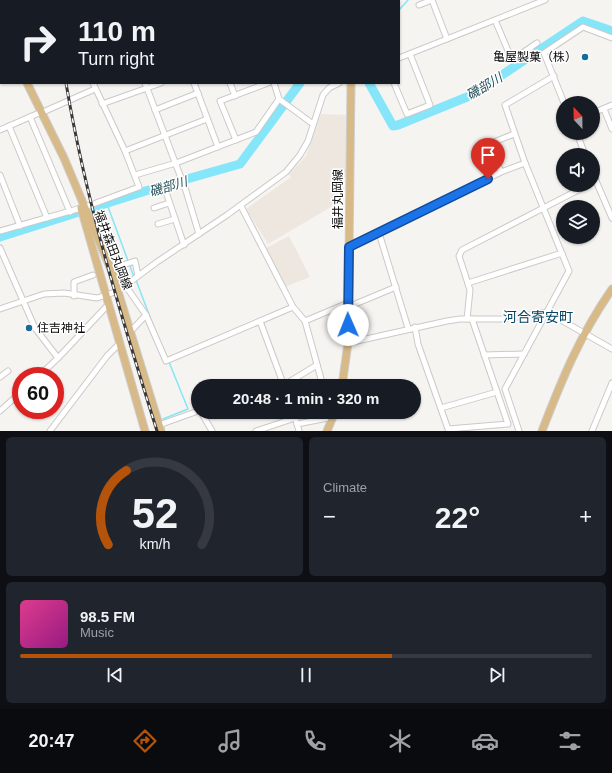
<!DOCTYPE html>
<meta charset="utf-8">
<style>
:root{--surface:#171b24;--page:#20242c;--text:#f1f3f6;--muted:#9ea1a6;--line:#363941;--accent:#b45309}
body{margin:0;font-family:Helvetica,"Noto Sans JP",sans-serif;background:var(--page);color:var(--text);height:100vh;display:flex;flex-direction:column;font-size:15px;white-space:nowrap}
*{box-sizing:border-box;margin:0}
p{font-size:13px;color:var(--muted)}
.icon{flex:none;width:22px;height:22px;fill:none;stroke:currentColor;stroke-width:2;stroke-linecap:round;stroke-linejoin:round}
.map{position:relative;height:431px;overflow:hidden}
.details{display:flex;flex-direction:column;gap:6px;padding:6px;background:#0d0f14;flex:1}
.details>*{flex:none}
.top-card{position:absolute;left:0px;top:0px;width:400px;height:84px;box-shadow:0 1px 3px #0004;background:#171b24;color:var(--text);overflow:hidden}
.needle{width:26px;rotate:338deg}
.fabs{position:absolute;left:556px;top:96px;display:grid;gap:8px}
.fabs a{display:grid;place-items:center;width:44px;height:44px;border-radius:50%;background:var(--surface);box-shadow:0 1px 3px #0004;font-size:20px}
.speed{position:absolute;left:12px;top:367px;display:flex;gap:8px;font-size:20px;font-weight:700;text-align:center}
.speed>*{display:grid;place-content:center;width:52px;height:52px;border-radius:50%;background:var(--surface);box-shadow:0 1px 3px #0004;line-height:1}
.speed .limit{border:6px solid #d22;background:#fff;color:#111}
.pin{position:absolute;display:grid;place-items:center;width:34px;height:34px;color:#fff;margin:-41px -17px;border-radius:50% 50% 50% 0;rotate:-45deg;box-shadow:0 0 4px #0007}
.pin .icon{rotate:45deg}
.me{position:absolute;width:44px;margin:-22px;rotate:359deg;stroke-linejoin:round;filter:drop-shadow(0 0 3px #0008)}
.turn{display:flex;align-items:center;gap:14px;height:84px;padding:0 12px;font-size:18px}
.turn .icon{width:52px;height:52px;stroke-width:2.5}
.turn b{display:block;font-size:28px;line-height:34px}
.big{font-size:30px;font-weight:800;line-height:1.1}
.details .tile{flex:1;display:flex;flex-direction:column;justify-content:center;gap:6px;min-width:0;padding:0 14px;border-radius:6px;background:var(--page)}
.details .dial{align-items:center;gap:0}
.dial svg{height:104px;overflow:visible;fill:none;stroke:var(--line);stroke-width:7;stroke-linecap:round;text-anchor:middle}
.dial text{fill:var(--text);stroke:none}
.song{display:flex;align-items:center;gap:12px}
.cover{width:48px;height:48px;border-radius:6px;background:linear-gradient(135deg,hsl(330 70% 55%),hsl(310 70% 35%))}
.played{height:4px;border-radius:2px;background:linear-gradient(90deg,var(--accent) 65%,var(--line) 65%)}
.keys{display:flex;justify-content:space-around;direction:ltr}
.heat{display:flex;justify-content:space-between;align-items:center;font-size:22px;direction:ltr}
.details .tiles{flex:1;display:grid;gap:6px;grid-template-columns:1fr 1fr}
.tile:last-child{grid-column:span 2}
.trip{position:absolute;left:191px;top:379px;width:230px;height:40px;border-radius:20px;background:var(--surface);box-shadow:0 1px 3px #0004;font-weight:800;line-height:40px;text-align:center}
.dock{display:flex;height:64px;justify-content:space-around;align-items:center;background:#090b0e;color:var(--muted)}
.dock .icon{width:28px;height:28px}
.dock .on{color:var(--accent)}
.dock b{font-size:18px;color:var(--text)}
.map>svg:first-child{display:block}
.built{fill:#eee7df}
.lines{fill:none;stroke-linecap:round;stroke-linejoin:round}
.stream{stroke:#85e5f9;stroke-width:1.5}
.river{stroke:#85e5f9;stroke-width:9}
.minor-casing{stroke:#ccc9c7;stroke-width:7}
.major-casing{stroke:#cecece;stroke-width:9}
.minor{stroke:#fff;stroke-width:5}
.major{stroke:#d8b988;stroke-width:7}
.rail-casing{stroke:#3a3939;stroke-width:3}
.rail{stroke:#fff;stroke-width:1.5;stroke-dasharray:4.5;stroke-linecap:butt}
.route-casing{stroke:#114b97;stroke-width:10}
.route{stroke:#1a73e8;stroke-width:7}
.poi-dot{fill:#156c9c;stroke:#fff;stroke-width:1.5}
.labels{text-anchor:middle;stroke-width:3;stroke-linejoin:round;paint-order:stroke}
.poi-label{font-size:12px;fill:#0c0b0b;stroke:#fff;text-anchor:end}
.street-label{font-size:12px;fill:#0c0b0b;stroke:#fff}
.water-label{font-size:13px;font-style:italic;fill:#245059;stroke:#fff}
.quarter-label{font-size:14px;fill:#054263;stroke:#fff}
</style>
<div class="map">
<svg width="612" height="431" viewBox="0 0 612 431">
<rect width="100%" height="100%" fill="#f6f4f1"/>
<g class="built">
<polygon points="321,114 346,115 346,175 331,207 268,244 246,209 291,177 289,174 306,156"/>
<polygon points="289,236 310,277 285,287 266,248"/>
</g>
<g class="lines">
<g class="stream">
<polyline points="399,10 408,0"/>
<polyline points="107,204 134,277"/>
<polyline points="136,280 153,325"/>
<polyline points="163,419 188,409 169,362"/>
</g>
<g class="river">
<polyline points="369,83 393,126 398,125 472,95 583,21 612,31"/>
<polyline points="0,237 155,188 240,164 300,83"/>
</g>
<g class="minor-casing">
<g id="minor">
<polyline points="115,0 115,1"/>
<polyline points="196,0 197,1"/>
<polyline points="327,0 328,1"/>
<polyline points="432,0 447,39"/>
<polyline points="251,1 254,0"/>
<polyline points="419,5 432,0"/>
<polyline points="495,20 512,60 537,43"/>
<polyline points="399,58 545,0"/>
<polyline points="145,83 186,191 199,234"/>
<polyline points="194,83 218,147"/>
<polyline points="230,83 235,96"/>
<polyline points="274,83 279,99 313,124"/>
<polyline points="394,83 407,114 430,105 410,54"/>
<polyline points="564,103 544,53 583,27 612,38"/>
<polyline points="102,104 161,83"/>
<polyline points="604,109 612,129"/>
<polyline points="155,110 198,93"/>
<polyline points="43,112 95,89"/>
<polyline points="593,113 612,105"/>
<polyline points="30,117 70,212"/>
<polyline points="9,126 47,218"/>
<polyline points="0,130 39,113"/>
<polyline points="577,133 585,155"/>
<polyline points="236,140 220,101 268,83"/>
<polyline points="125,151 207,119"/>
<polyline points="501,172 489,144 514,134"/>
<polyline points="593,174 612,218"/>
<polyline points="0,175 20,226"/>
<polyline points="135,175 176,163 256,132 279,99"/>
<polyline points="165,189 184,245"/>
<polyline points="241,206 293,307 305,321 348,303"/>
<polyline points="85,207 139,187 125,151 93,83"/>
<polyline points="154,208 169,203"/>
<polyline points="158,224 175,219"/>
<polyline points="0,231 81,208"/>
<polyline points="379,233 408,328"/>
<polyline points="349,247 501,172 525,163"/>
<polyline points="0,248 35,328 58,358"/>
<polyline points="120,266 135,261 138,276"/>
<polyline points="468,283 562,253"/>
<polyline points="125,285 146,315 166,361 293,307"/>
<polyline points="74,296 74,282 93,275"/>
<polyline points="348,307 396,287"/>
<polyline points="0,309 44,294 64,293 97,298 118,291 157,262 227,215 286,172 300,155 308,141 323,95 329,88 339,83"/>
<polyline points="467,319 470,290 459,256 462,250 588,185"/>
<polyline points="260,321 284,386"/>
<polyline points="305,321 323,386"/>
<polyline points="415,327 418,344 448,429 508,424 472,319"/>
<polyline points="130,332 146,315"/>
<polyline points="348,343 447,321 460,319 505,319 547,312 612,349"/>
<polyline points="484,355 524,354"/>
<polyline points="39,376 58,358 106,307 109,305"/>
<polyline points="0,377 8,371"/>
<polyline points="284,385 317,365"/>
<polyline points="441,408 497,392"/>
<polyline points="0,411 21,392"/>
<polyline points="201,412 212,431"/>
<polyline points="293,412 297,424 333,417 333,415"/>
<polyline points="297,424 299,431"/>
<polyline points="159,425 198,411"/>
<polyline points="50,431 107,356 120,343"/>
<polyline points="256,431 295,418"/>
<polyline points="519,431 505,389 569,271 525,163 505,105 554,76"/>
<polyline points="592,431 612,383"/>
</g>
</g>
<g class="major-casing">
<g id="major">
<polyline points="246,0 247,1"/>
<polyline points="104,1 107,0"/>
<polyline points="352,1 352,0"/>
<polyline points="0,45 1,47"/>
<polyline points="27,83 64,158 112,272 161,431"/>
<polyline points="81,208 145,431"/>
<polyline points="342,386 348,343 351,83"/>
<polyline points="327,431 335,412"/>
<path d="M542,431C562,379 580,335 612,289"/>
</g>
</g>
<use href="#minor" class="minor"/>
<use href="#major" class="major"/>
<g class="rail-casing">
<g id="rail">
<polyline points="51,0 51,1"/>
<path d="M66,83C86,202 121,316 157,431"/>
</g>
</g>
<use href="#rail" class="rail"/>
</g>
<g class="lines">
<g class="route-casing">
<polyline id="route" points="348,325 349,247 488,179"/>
</g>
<use href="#route" class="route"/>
</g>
<g class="poi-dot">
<circle cx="585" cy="57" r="4"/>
<circle cx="29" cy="328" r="4"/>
</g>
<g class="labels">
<g class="poi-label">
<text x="577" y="61">亀屋製菓（株）</text>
<text x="37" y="332" text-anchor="start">住吉神社</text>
</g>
<g class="street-label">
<text transform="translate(338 199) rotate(-90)" y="4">福井丸岡線</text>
<text transform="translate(113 250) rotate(69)" y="4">福井森田丸岡線</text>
</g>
<g class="water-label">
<text transform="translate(484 86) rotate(-31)" y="5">磯部川</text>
<text transform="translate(168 186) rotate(-17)" y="5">磯部川</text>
</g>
<g class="quarter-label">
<text x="538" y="322">河合寄安町</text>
</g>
</g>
</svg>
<div class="fabs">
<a><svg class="needle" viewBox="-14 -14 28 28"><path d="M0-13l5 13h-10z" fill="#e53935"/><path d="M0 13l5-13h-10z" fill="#9ea1a6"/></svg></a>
<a><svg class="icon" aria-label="sound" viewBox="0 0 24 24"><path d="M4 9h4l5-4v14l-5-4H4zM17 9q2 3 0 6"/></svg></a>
<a><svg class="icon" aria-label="layers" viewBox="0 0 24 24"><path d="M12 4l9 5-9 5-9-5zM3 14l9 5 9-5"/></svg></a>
</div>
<div class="speed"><div class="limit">60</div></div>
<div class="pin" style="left:488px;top:179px;background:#d93025"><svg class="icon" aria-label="arrive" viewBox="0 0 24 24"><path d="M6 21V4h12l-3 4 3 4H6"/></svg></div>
<svg class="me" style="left:348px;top:325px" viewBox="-20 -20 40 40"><circle r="19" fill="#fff"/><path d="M0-13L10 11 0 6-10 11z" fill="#1a73e8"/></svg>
<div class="trip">20:48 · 1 min · 320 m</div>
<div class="top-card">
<div class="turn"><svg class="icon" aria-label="right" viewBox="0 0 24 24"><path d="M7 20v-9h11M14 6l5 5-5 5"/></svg><div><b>110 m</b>Turn right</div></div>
</div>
</div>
<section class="details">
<div class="tiles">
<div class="tile dial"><svg viewBox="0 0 100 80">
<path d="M14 69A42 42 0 1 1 86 69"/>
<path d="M14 69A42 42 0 0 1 28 12" stroke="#b45309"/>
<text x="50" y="56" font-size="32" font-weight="700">52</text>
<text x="50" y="72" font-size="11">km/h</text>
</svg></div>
<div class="tile"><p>Climate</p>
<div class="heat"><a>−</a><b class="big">22°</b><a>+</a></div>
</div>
<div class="tile">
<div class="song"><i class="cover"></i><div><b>98.5 FM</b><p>Music</p></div></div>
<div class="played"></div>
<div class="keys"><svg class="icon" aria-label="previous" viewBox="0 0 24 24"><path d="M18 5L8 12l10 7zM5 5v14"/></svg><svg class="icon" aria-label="pause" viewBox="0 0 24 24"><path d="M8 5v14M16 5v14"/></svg><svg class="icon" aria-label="next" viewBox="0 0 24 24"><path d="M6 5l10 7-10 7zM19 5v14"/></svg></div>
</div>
</div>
</section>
<nav class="dock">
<b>20:47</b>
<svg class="icon on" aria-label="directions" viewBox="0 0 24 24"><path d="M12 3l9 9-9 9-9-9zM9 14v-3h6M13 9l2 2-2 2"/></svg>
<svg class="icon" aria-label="music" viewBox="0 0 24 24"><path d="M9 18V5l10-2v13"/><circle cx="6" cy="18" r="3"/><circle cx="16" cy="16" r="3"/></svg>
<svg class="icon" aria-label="phone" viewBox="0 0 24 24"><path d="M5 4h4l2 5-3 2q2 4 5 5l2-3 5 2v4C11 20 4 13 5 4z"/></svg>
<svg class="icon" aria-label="climate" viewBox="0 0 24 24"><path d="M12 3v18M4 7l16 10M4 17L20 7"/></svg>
<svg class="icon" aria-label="car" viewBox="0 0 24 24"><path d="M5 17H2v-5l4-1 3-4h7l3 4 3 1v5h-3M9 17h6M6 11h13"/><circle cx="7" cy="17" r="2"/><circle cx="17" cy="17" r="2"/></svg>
<svg class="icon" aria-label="filters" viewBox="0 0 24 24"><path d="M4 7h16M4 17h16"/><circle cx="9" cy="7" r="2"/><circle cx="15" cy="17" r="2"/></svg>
</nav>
